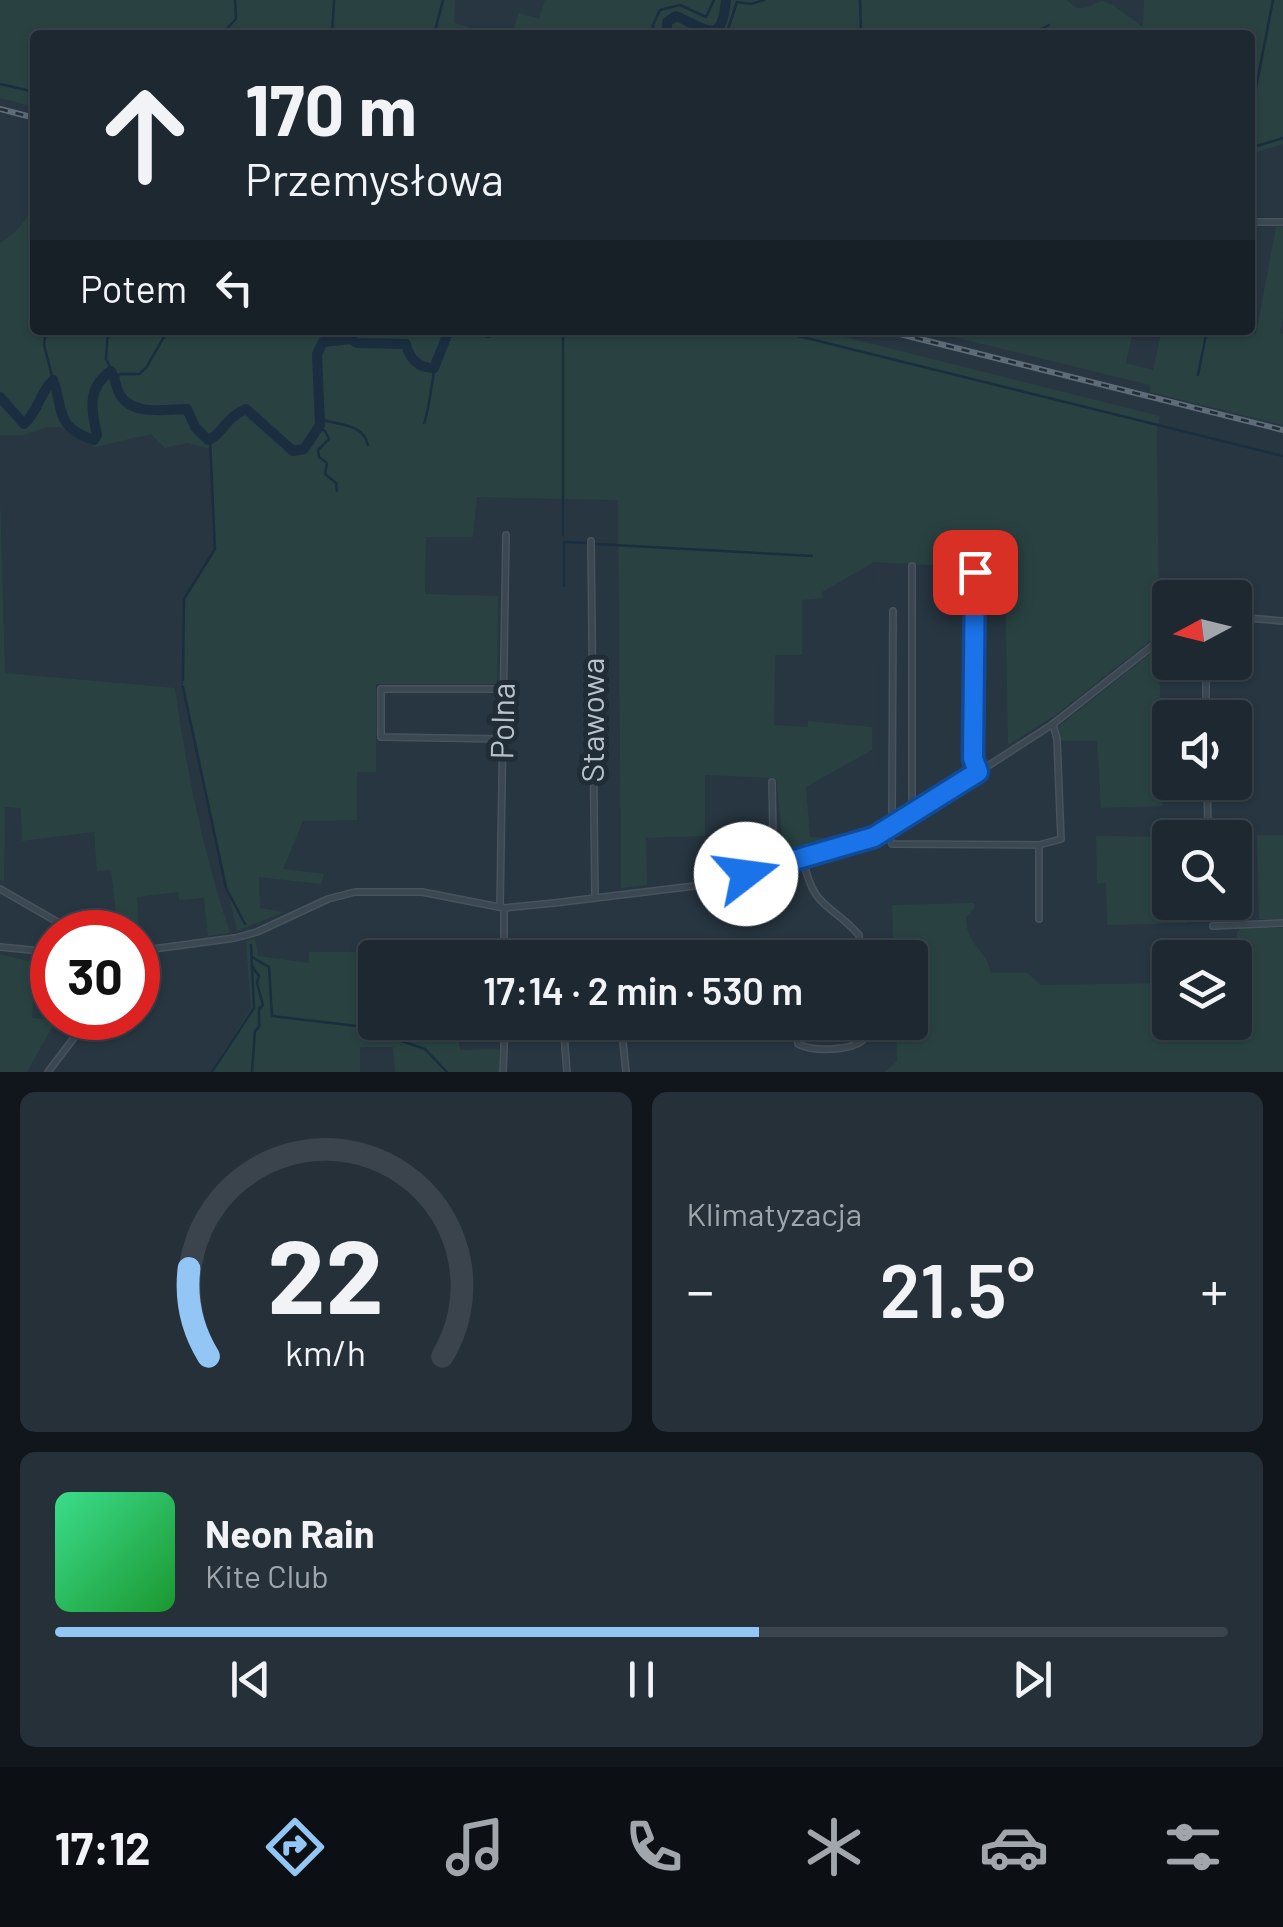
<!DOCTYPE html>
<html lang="pl">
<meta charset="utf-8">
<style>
:root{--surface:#1d2831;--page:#253039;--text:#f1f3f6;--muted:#a0a6ab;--line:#3b444d;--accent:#93c6f5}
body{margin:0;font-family:Barlow,sans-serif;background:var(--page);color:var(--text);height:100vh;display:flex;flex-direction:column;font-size:38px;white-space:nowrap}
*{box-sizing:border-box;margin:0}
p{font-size:32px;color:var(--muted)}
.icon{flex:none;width:55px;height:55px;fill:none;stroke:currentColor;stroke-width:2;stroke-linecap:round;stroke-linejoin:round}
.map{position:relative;height:1072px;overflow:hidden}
.panel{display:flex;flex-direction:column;gap:20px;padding:20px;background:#10161b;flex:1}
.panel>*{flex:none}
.top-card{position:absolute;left:30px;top:30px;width:1225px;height:305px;border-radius:10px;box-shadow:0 2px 8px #0004,0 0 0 2px var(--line);background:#1d2831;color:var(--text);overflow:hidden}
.needle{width:65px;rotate:263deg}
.fabs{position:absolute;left:1152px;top:580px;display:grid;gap:20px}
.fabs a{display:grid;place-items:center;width:100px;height:100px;border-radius:10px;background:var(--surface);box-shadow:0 2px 8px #0004,0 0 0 2px var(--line);font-size:50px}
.speed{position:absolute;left:30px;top:910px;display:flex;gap:20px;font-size:50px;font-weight:700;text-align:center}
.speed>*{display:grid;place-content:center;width:130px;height:130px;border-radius:50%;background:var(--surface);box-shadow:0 2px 8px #0004,0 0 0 2px var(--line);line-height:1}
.speed .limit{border:15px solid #d22;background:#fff;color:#111}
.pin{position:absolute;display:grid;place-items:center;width:85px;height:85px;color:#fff;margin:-42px;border-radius:20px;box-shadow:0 5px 15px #0006}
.me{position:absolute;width:110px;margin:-55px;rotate:75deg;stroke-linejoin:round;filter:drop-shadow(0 0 8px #0008)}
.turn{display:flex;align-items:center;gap:35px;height:210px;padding:0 50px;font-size:45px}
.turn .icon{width:130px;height:130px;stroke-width:2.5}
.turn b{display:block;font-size:70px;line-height:85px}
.then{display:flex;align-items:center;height:95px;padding:0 50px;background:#0003;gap:20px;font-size:38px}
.big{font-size:75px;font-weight:600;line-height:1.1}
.panel .card{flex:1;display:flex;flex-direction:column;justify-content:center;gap:15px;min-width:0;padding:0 35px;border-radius:15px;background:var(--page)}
.panel .dial{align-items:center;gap:0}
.dial svg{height:260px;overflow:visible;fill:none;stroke:var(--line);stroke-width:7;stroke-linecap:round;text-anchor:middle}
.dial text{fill:var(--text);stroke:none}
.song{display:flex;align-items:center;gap:30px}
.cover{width:120px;height:120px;border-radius:15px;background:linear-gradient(135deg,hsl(150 70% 55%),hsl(130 70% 35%))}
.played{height:10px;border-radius:5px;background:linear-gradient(90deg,var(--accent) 60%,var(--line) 60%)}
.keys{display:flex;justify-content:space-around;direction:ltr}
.heat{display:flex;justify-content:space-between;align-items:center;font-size:55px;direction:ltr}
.panel .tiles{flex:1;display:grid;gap:20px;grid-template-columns:1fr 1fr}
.card:last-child{grid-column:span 2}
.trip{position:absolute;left:358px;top:940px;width:570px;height:100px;border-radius:10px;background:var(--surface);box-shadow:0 2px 8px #0004,0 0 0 2px var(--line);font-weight:600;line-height:100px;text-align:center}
.dock{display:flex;height:160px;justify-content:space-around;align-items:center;background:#0c1014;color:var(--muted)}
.dock .icon{width:70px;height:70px}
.dock .on{color:var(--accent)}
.dock b{font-size:45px;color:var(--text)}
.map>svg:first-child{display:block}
.green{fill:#294241;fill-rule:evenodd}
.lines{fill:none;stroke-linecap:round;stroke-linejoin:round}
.stream{stroke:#1a2e3f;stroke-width:2.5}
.river{stroke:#1a2e3f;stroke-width:10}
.minor-casing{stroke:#48535d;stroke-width:8}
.minor{stroke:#3b4751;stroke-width:5}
.rail-casing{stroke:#5d6c77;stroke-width:6}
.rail{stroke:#202c36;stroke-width:2.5;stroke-dasharray:8;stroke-linecap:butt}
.route-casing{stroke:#114b97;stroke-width:25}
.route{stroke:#1a73e8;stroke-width:18}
.labels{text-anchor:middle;stroke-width:10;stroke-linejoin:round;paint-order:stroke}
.street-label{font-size:32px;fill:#b8c2cb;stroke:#202c36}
</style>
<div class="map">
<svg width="1283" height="1072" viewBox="0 0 1283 1072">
<rect width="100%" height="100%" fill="#273641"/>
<g class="green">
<polygon points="0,0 455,0 454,23 498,35 35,35 35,107 0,98"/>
<path d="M545,0H1067C1080,14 1086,7 1102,1L1113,5L1143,27L1144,0H1283V144L1250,154V35H511L519,13L539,19Z"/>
<path d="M35,163V330H817L1160,416L1157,431L1159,634L1054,716L1008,745L1005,569L873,562L872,831V750L806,787L810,837L845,839L784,855L776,778L705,775V836L646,838L647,885L621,888L618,500L477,497L473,537H426L425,594L498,596L497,684H376V772H357V820L303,821L283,869L324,874L321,884L259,877L260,908L284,912L237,931L183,687L184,599L215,549L211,449L187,443L165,448L151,434L95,447L60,427H47L23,435H0V243C21,230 33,214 34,188C35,178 32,172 35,163ZM873,563L872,727L808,721V727L774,725L775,655H802V600L823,598L822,592Z"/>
<polygon points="1276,227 1283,227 1283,318 1280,333 1283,334 1283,425 1150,392 1150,385 925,330 1133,330 1126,363 1153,370 1162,330 1238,330 1238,334 1256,334"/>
<path d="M0,495L5,673L175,688C186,770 204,855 230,933L208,936L204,898L179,900L178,892L137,897L140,945H138V932H118L111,870L97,871L94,832L22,841L21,808L5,807L4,882L0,879Z"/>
<polygon points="1159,647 1163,806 1101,808 1097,741 1060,741 1058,727"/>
<polygon points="1257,835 1283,835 1283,919 1259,919"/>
<polygon points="1096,836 1211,837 1170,838 1170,902 1186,903 1186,923 1107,925 1106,883 1097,883"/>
<path d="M974,903V909L966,917C967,949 985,945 991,973H1027L1041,985L1170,983V1022H1235V958L1227,957V952H1236L1237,932L1241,928H1283V1072H885L897,1061L896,1023L910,1022V958L894,957L892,905Z"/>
<polygon points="255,938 258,956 309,963 309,952 357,952 357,968 375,970 375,1022 457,1023 460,1050 499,1049 499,1072 395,1072 393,1047 360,1047 360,1072 210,1072 251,1008 246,941"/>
<polygon points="0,954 52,967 52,994 34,992 32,1018 56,1020 27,1072 0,1072"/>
</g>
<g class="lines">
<g class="stream">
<polyline points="860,0 861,35"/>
<polyline points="221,35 236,19 235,0"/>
<polyline points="332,35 334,0"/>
<polyline points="434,35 443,0"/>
<polyline points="653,35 653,25 660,10 680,5 706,17 714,0"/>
<polyline points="680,35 687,35"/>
<polyline points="726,35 737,2 751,4 764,0"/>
<polyline points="1020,35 1026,30 1036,32 1049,25"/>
<polyline points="0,84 35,92"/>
<polyline points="1250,119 1273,0"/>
<polyline points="1250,148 1283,138"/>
<polyline points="46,330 44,345 53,380"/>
<polyline points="108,330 106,359 113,373"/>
<polyline points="563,330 563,535"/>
<polyline points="774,330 1283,456"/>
<polyline points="1078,332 1079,330"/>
<polyline points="1198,375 1207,330"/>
<polyline points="117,379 120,374 139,374 146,368 168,330"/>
<path d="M319,419C338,425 363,423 368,445"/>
<path d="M424,423C427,418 434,374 434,368"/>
<polyline points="318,427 325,431 329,439 318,450 319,457 327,463 325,474 336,483 337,491"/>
<polyline points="564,542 564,586"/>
<polyline points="564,542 586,543"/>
<polyline points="596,544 812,556"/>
<polyline points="183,680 184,599 215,549 210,440"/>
<polyline points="183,687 226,888 245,924"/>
<polyline points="252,957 269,967 272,1016 357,1026 425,1049 447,1072"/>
<polyline points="252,966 259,976 257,983 263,1005 259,1009 259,1027 255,1031 252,1072"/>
<polyline points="212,1072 254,1008 251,945"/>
</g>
<g class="river">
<path d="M667,35V22L676,16C707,29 721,48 726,0"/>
<polyline points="482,330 488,333 495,330"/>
<path d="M0,397L24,424C38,412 40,392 53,380C64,409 54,427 94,440L97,435C91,410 87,387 111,371C116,380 115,384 119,393C131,417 166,409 187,409L195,427L208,440C220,437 226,417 246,409L293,451L304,449L320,425L317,354L323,342L351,339L357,343L406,344C409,358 418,368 434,368L449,330"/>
</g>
<g class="minor-casing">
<g id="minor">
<polyline points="1250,222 1283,222"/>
<polyline points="591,541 595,898"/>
<polyline points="912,566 912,799 918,812"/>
<polyline points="975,572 973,758 978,772"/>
<polyline points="893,611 892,814 896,825"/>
<polyline points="1235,617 1283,621"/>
<polyline points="1206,662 1206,718"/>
<polyline points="502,739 381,737 381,689 503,689"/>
<polyline points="772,782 773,833 781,865"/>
<polyline points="1207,782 1208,828"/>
<polyline points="887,831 892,844 1039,845 1039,919"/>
<polyline points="1039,845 1061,839 1057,739 1053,724"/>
<path d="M803,859C814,911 830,902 859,935L861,958"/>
<polyline points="0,889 75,932"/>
<polyline points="500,907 506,535"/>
<polyline points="504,908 504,958"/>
<polyline points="1213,926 1283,923"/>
<polyline points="0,947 52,952"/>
<polyline points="138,951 235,938 257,932 328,899 355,892 422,892 504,908 554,903 711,884 856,843 887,831 1053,724 1170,632"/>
<polyline points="555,958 561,950 628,945"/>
<polyline points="563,1022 567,1072"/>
<polyline points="621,1022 626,1072"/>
<path d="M796,1022L798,1044C813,1052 850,1051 863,1040V1022"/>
<polyline points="48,1072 89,1018"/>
<polyline points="503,1072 505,1022"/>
</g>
</g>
<use href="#minor" class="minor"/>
<g class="rail-casing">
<g id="rail">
<polyline points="0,109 35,118"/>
<polyline points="884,330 1283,430"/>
</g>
</g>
<use href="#rail" class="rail"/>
</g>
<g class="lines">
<g class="route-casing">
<polyline id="route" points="746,874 874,837 978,772 973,758 975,572"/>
</g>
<use href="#route" class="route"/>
</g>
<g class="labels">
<g class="street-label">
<text transform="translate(593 720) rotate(-90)" y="11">Stawowa</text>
<text transform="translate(503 721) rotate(-89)" y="11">Polna</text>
</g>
</g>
</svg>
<div class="fabs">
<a><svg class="needle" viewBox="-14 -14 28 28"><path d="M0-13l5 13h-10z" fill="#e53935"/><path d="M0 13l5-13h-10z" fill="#a0a6ab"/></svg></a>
<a><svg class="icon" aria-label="sound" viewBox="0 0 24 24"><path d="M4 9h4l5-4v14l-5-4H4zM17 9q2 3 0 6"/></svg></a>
<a><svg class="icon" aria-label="search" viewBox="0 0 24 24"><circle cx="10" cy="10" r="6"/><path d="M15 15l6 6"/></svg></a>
<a><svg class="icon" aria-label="layers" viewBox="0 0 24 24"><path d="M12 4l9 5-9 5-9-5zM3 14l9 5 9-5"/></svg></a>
</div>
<div class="speed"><div class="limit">30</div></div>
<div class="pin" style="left:975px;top:572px;background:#d93025"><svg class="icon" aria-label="arrive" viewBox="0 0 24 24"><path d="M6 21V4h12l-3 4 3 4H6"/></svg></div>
<svg class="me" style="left:746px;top:874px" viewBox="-20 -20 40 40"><circle r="19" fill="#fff"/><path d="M0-13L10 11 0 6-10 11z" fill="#1a73e8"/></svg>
<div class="trip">17:14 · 2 min · 530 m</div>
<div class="top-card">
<div class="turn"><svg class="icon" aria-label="ahead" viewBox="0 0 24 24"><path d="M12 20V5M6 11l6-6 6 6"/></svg><div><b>170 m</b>Przemysłowa</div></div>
<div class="then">Potem<svg class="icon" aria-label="left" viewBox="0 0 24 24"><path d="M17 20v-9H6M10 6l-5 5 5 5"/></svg></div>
</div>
</div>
<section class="panel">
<div class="tiles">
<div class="card dial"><svg viewBox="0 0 100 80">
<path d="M14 69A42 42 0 1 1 86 69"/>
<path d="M14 69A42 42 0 0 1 8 42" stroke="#93c6f5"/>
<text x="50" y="56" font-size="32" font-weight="700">22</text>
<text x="50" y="72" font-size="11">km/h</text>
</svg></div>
<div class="card"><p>Klimatyzacja</p>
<div class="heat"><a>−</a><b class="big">21.5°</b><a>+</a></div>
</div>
<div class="card">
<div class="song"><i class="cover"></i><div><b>Neon Rain</b><p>Kite Club</p></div></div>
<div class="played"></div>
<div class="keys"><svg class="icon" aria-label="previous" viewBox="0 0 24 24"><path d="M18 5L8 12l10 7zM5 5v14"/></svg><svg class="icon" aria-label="pause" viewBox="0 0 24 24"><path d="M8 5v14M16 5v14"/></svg><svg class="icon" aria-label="next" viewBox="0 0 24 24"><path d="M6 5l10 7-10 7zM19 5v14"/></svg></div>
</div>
</div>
</section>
<nav class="dock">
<b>17:12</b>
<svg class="icon on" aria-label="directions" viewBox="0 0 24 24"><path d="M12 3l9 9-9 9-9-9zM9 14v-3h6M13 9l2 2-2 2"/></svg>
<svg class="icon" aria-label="music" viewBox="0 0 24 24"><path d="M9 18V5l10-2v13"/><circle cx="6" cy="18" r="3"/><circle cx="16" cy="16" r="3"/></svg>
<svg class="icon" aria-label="phone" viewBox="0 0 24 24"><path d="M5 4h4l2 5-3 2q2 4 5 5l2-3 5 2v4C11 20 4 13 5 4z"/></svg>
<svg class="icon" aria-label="climate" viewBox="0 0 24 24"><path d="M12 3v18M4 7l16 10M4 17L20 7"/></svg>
<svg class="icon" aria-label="car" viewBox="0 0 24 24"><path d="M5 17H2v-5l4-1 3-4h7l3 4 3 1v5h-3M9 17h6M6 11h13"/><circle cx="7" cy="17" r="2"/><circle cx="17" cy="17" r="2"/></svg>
<svg class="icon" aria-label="filters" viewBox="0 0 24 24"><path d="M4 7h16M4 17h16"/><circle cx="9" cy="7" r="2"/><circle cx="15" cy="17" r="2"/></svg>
</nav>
